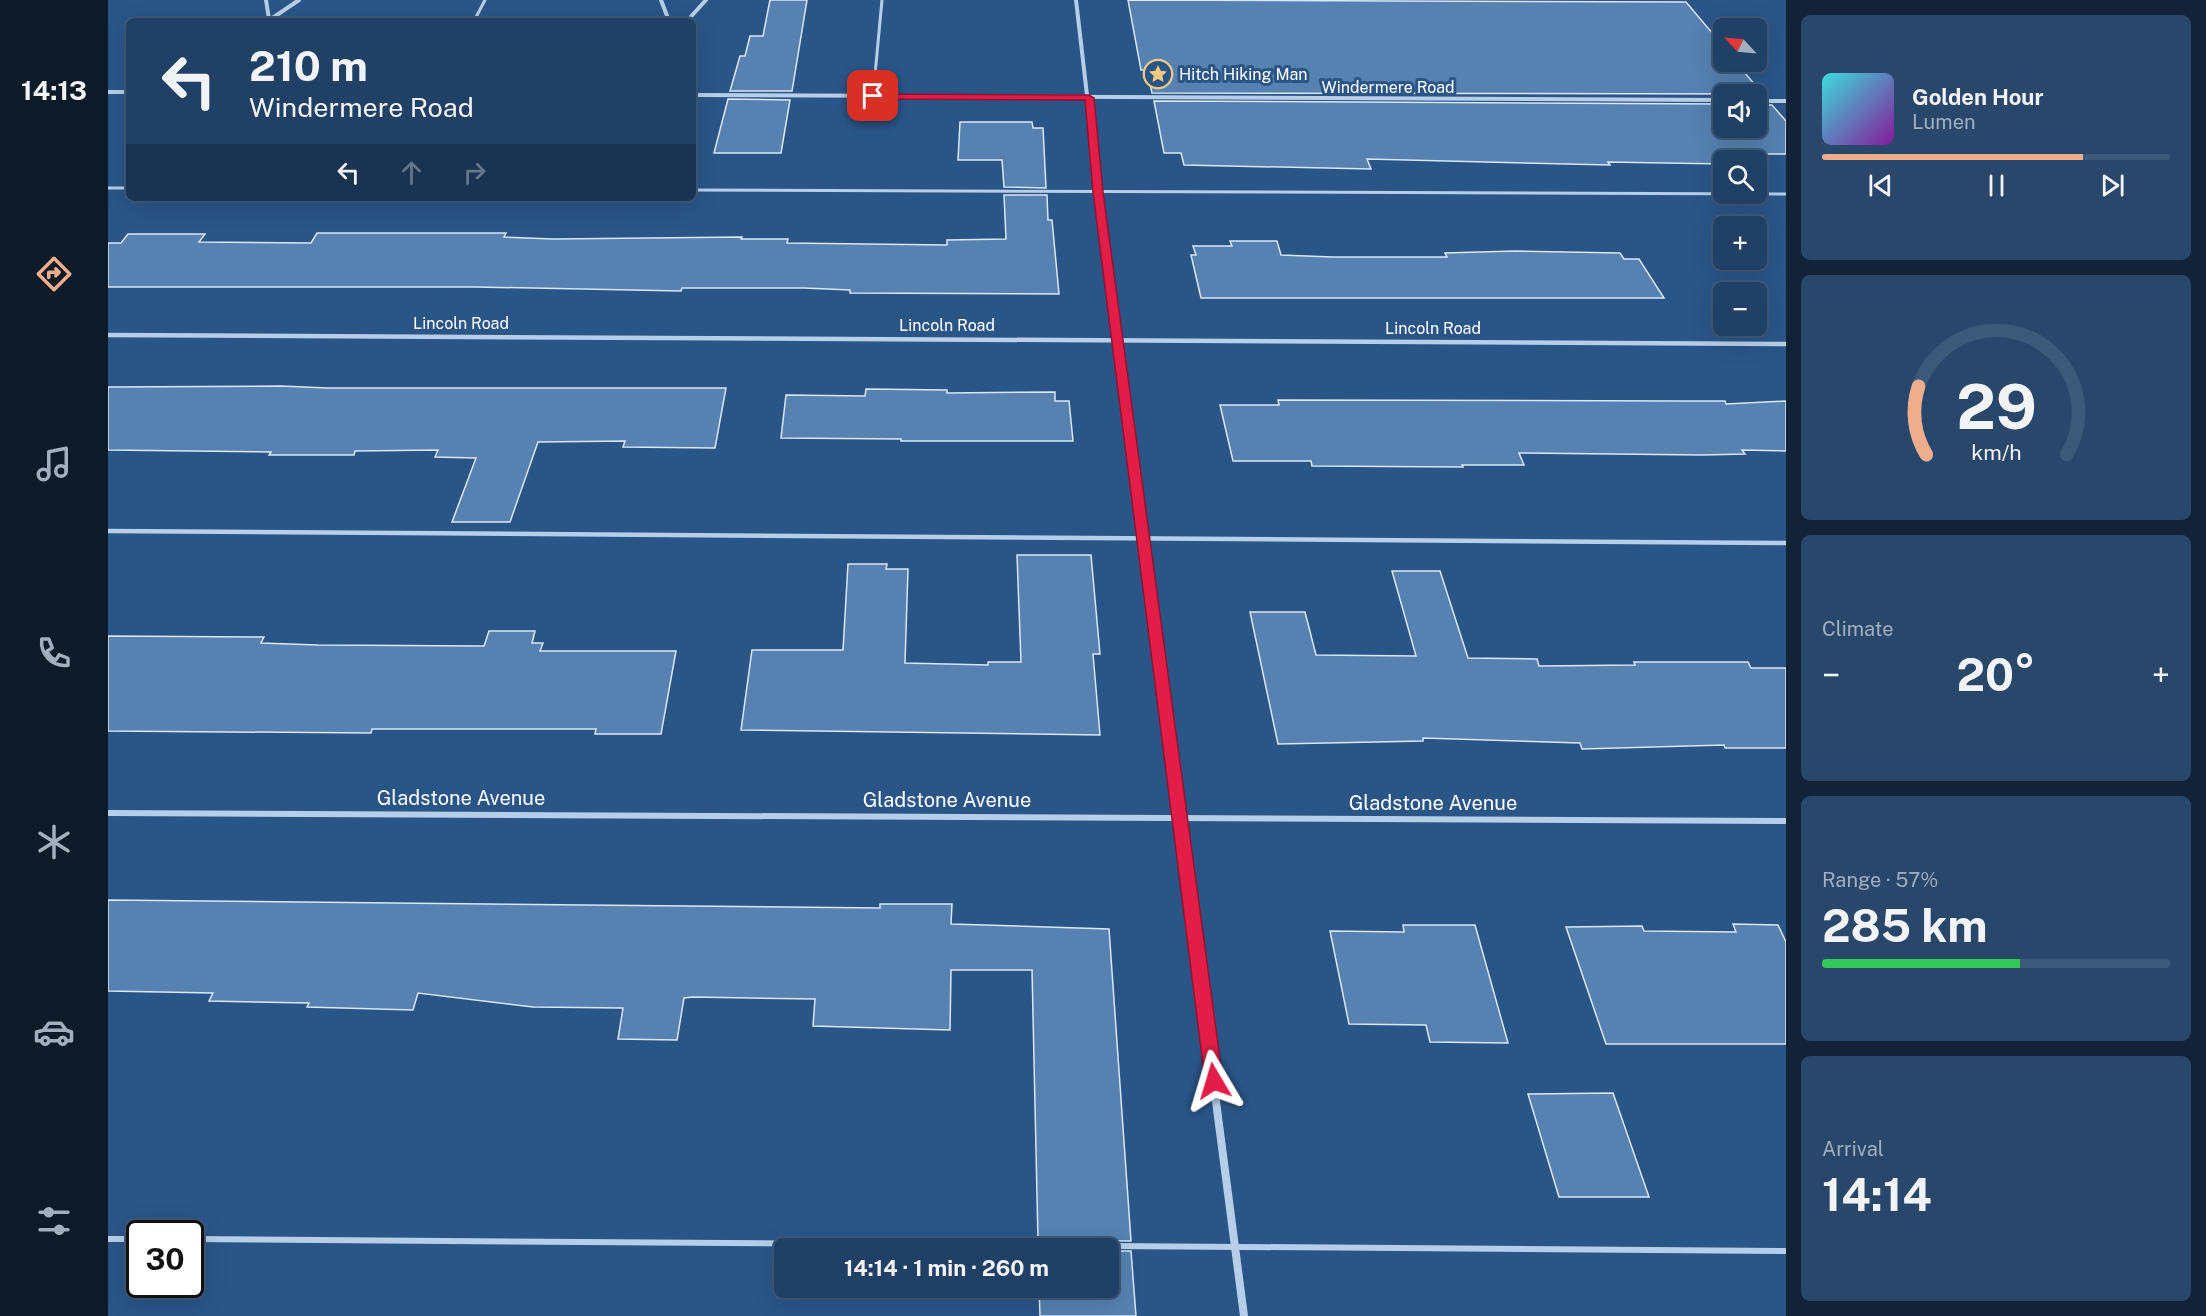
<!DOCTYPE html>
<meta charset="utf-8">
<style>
:root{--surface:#204065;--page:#28476b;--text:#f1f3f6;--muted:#a2afbf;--line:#3d5979;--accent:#eead8d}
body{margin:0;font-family:"Public Sans",sans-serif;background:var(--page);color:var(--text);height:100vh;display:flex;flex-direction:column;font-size:22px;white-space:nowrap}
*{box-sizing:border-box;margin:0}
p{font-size:20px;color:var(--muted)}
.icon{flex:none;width:33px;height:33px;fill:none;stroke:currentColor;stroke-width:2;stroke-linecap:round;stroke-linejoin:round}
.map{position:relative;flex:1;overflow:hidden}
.sheet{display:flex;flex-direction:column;gap:15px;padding:15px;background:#122338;width:420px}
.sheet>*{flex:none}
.hud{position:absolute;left:18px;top:18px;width:570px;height:183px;border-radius:9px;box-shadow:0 6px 24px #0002,0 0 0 2px var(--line);background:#204065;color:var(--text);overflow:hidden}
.needle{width:39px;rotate:296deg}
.fabs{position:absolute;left:1605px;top:18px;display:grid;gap:12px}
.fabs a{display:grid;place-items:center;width:54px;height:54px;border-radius:9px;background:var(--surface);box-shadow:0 6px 24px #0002,0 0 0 2px var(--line);font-size:30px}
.speed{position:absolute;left:18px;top:1220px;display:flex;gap:12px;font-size:30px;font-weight:700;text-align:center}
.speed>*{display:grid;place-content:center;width:78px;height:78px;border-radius:50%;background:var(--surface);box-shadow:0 6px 24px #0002,0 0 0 2px var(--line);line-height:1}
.speed .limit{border:3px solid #111;border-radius:9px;background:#fff;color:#111}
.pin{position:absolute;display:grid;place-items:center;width:51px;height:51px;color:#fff;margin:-26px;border-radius:12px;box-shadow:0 3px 9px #0006}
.me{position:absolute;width:66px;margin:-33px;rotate:353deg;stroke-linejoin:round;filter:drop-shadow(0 0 4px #0008)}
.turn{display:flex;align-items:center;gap:21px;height:126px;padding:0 24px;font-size:27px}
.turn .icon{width:78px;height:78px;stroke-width:2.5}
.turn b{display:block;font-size:42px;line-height:51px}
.lanes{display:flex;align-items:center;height:57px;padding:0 24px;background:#0003;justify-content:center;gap:30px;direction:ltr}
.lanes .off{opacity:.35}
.big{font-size:45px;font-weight:700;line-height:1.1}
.sheet .card{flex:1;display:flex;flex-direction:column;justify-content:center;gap:9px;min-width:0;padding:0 21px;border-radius:9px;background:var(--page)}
.sheet .dial{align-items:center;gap:0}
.dial svg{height:156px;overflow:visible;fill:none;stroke:var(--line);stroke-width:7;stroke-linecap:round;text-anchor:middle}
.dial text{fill:var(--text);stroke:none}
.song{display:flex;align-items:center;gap:18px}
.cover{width:72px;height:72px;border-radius:9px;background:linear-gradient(135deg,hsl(180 70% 55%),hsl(290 70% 35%))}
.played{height:6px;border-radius:3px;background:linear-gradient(90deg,var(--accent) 75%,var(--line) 75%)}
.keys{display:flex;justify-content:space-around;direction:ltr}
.heat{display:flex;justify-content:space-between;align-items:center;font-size:33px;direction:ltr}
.charge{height:9px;border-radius:4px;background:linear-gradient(90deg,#34c759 57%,var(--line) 0)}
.trip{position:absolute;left:666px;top:1238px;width:345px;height:60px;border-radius:9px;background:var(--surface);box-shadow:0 6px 24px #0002,0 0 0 2px var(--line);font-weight:700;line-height:60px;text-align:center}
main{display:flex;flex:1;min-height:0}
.dock{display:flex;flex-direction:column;width:108px;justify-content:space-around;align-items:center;background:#0d1a28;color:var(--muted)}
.dock .icon{width:42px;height:42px}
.dock .current{color:var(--accent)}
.dock b{font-size:27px;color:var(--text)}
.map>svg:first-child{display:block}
.building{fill:#5681b0;stroke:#dae7f6;stroke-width:1.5}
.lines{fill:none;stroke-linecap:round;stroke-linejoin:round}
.lane-far2{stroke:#b6cee8;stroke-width:3}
.lane-far1{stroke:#b6cee8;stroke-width:4.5}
.lane{stroke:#b6cee8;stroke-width:6}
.street-far3{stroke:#b6cee8;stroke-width:4}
.street-far2{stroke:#b6cee8;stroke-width:4.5}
.street-far1{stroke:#b6cee8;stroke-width:6}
.street{stroke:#b6cee8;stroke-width:8}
.route{fill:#e11d48;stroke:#92132f;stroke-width:1.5}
.labels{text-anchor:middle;stroke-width:6;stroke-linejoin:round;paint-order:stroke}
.far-poi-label{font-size:16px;fill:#fff;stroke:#2a5587;text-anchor:start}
.far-street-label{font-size:16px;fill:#fff;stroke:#2a5587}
.street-label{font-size:20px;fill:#fff;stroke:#2a5587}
</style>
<main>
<nav class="dock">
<b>14:13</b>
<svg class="icon current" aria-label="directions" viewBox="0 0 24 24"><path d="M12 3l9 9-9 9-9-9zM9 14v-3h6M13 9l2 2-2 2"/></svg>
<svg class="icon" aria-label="music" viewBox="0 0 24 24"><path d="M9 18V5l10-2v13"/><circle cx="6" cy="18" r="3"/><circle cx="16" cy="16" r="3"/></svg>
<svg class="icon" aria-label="phone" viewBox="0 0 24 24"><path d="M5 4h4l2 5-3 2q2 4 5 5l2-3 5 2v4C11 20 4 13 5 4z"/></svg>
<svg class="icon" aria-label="climate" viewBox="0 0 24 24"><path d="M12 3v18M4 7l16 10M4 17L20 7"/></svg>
<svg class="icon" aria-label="car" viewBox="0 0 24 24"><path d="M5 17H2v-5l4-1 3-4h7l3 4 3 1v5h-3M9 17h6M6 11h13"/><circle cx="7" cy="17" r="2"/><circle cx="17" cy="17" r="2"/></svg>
<svg class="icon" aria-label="filters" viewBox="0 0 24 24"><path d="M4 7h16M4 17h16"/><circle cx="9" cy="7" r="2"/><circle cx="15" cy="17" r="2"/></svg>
</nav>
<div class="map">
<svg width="1678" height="1316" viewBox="0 0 1678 1316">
<rect width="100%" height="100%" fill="#2a5587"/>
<g class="building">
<polygon points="662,0 699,0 684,91 622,91 632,56 637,56 642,36 655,36"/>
<polygon points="1020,0 1578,2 1616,47 1616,62 1628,62 1657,97 1648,97 1648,94 1044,93 1039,70 1033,70"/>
<polygon points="620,99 682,100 673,153 606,153"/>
<polygon points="1046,101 1616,104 1616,128 1648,128 1648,105 1664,105 1678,121 1678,154 1649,154 1657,165 1648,165 1648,160 1616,160 1616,164 1500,162 1502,165 1259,159 1263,169 1076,165 1073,153 1056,153"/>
<polygon points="852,122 924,122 925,128 935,128 938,188 896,187 894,160 850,160"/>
<polygon points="896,195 939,195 940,220 944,220 951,294 742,293 742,290 696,288 574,288 573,291 368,287 0,287 0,243 13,243 20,234 97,234 91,242 203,243 209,233 398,233 396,237 445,239 634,237 633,239 680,239 679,243 839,245 839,240 898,239"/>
<polygon points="1122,241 1169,241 1173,255 1224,257 1339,257 1337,253 1407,251 1512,253 1516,259 1531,259 1556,298 1093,298 1083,255 1088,255 1085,246 1124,246"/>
<polygon points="173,386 219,388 618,388 607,448 515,447 517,441 430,442 402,522 344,522 368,458 327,457 330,450 247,451 246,455 161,455 163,452 0,450 0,387"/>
<polygon points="758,389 839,390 839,393 947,392 947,401 961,401 965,441 793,441 793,439 673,438 678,395 757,396"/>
<polygon points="1170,400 1571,401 1617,401 1618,404 1678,401 1678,451 1634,450 1637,454 1594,455 1411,453 1416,465 1354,465 1355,467 1204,466 1203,461 1125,461 1112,405 1171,405"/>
<polygon points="909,555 983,555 992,654 985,654 992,735 633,730 644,650 735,650 740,564 779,564 778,569 800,569 797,663 880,665 880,662 913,662"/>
<polygon points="1284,571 1332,571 1360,658 1429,659 1431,666 1527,665 1526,662 1640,662 1643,668 1678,668 1678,748 1617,748 1616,745 1474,749 1472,743 1315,738 1315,741 1170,744 1142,612 1197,612 1208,655 1308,656"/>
<polygon points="381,631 427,631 424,643 435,643 432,651 568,651 553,734 487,734 488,729 264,729 263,733 0,731 0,636 156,637 153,643 210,645 376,646"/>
<polygon points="0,900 772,908 772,904 844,904 843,924 1001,929 1023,1241 930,1240 924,970 843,970 842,1030 705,1026 707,999 585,997 576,998 569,1040 510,1039 515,1008 425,1007 310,993 305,1010 199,1007 201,1003 101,1001 105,993 0,991"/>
<polygon points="1625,924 1670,925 1678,942 1678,1044 1498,1044 1458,927 1534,926 1536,931 1628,932"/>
<polygon points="1295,925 1367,925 1400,1043 1322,1042 1318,1025 1241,1024 1222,931 1296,932"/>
<polygon points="1505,1093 1541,1197 1451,1197 1420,1094"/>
<polygon points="1000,1251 1023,1251 1028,1316 932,1316 931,1287 1000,1287"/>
</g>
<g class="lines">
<g class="lane-far2">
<polyline points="366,21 377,0"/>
<polyline points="765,96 774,0"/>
<polyline points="0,188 21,188"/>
<polyline points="585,190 1678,194"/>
</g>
<polyline class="lane-far1" points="0,531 1678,543"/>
<g class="lane">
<polyline points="0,1239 32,1239"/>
<polyline points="82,1239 1678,1251"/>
</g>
<g class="street-far3">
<polyline points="158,0 161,19"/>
<polyline points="553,0 561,21"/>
<polyline points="968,0 994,225"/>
<polyline points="160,21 191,0"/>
<polyline points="579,21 598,0"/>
<polyline points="0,92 21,92"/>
<polyline points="585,95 1616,100"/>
<polyline points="1648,101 1678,101"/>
</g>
<g class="street-far2">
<polyline points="994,224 1031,508"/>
<polyline points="0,335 1678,344"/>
</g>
<g class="street-far1">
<polyline points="1031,507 1077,866"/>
<polyline points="0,813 1678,821"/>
</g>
<polyline class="street" points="1077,864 1136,1316"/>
</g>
<polygon class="route" points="762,94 981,95 986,98 995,192 1115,1081 1112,1087 1106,1089 1100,1087 1097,1081 985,192 977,100 765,99"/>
<defs>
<g id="sight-ring" transform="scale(1.5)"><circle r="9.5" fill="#2a5587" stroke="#eecb7e" stroke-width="1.5"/><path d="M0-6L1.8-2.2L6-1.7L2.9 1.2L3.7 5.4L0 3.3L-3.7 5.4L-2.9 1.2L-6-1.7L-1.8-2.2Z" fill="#eecb7e"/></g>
</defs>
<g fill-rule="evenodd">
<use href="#sight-ring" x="1050" y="74"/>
</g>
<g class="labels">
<g class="far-poi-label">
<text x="1071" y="80">Hitch Hiking Man</text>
</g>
<g class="far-street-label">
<text x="1280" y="93">Windermere Road</text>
<text x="353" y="329">Lincoln Road</text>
<text x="839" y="331">Lincoln Road</text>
<text x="1325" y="334">Lincoln Road</text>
</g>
<g class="street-label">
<text x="353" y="805">Gladstone Avenue</text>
<text x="839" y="807">Gladstone Avenue</text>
<text x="1325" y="810">Gladstone Avenue</text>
</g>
</g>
</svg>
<div class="fabs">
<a><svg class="needle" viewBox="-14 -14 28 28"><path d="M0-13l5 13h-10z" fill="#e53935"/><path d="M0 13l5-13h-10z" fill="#a2afbf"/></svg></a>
<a><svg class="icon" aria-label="sound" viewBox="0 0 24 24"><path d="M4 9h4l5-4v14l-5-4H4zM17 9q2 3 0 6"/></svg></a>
<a><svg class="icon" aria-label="search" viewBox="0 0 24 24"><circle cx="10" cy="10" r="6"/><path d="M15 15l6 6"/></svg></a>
<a>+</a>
<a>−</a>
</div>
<div class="speed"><div class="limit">30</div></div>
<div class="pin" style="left:765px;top:96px;background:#d93025"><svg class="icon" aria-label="arrive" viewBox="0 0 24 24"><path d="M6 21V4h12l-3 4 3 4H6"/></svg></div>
<svg class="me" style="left:1106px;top:1081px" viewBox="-20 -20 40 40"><path d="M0-17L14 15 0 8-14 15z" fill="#e11d48" stroke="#fff" stroke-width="4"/></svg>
<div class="trip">14:14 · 1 min · 260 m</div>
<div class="hud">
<div class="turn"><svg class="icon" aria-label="left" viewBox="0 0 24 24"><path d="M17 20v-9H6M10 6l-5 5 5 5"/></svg><div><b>210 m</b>Windermere Road</div></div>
<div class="lanes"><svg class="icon" aria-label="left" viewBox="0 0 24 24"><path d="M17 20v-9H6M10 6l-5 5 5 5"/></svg><svg class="icon off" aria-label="ahead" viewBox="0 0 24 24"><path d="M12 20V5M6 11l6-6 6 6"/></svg><svg class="icon off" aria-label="right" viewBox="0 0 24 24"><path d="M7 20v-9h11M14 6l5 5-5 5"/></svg></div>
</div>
</div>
<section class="sheet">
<div class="card">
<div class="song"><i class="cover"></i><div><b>Golden Hour</b><p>Lumen</p></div></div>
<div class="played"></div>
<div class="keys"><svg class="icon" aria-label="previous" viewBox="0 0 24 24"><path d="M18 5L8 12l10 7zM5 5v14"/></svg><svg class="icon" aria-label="pause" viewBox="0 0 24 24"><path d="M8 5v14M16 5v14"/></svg><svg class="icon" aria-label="next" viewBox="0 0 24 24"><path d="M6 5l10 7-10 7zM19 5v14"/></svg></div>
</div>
<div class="card dial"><svg viewBox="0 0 100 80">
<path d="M14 69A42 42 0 1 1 86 69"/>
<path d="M14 69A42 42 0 0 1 10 34" stroke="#eead8d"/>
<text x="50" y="56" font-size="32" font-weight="700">29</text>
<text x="50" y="72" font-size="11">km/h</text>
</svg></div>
<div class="card"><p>Climate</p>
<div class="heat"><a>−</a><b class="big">20°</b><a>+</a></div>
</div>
<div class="card"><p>Range · 57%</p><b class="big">285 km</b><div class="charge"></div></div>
<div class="card"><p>Arrival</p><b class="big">14:14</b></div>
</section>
</main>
